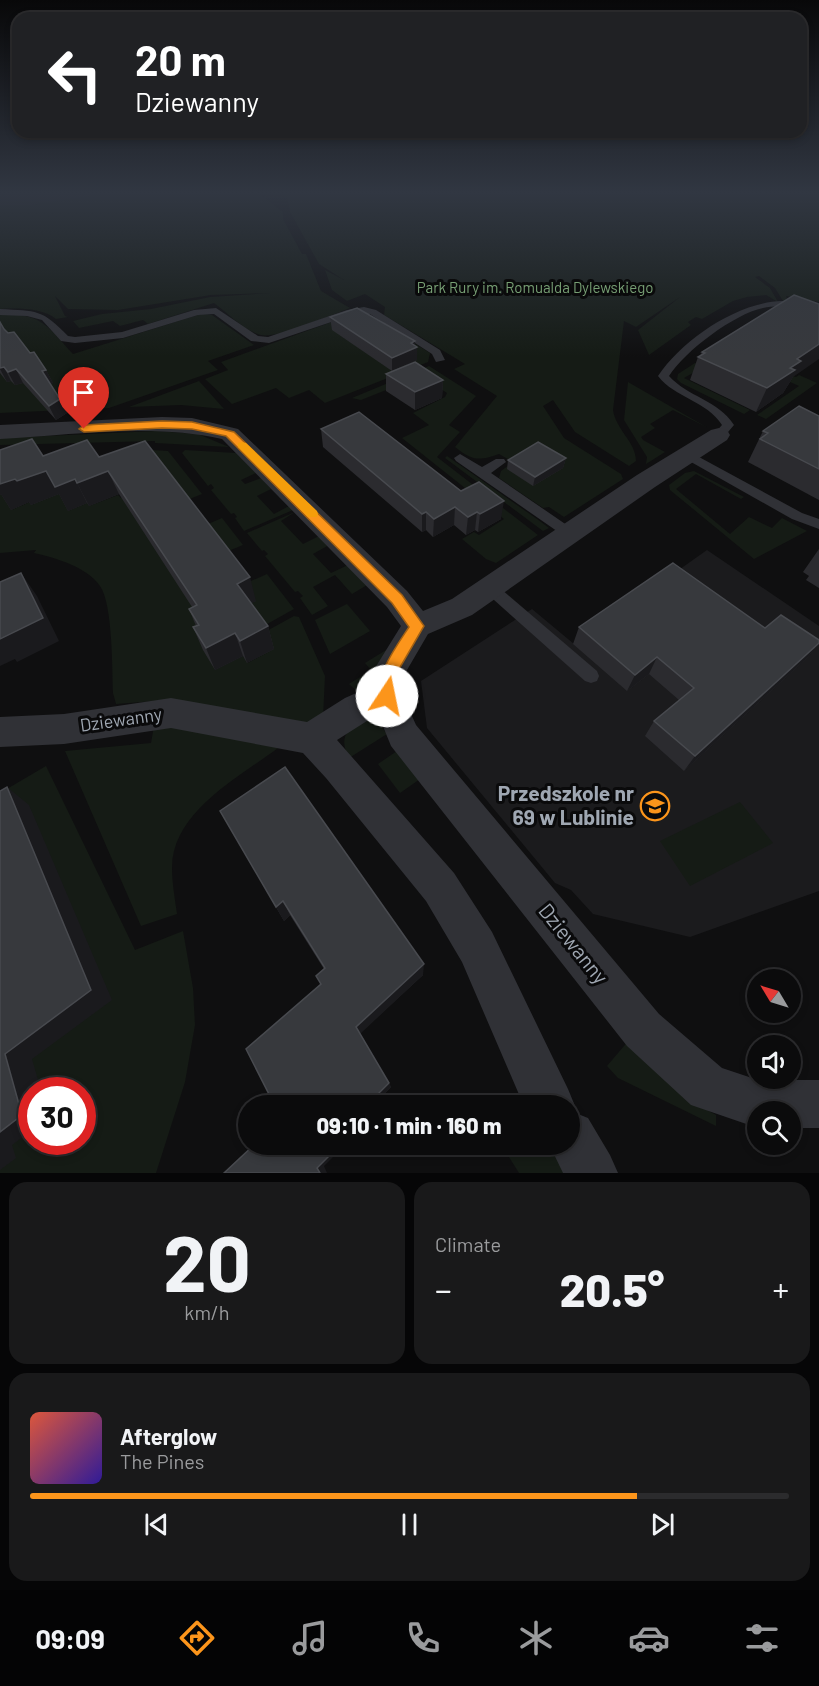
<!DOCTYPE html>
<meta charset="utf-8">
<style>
:root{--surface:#0b0b0c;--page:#19191a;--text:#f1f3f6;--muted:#9a9b9d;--line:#2b2b2d;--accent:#fc951b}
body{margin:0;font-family:Barlow,sans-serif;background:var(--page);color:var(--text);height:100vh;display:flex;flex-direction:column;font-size:22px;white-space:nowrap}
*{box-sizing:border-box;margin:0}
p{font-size:20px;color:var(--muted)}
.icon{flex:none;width:33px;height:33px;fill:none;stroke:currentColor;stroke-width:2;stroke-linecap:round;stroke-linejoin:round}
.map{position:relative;height:1173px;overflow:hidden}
.side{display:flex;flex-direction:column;gap:9px;padding:9px;background:#060607;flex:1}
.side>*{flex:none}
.top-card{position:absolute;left:12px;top:12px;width:795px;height:126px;border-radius:18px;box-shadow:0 3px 9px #0003,0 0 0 2px var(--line);background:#202124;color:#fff;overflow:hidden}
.needle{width:39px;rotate:308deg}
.fabs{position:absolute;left:747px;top:969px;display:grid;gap:12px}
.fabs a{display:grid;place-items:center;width:54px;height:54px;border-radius:50%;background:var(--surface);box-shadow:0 3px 9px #0003,0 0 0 2px var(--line);font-size:30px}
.speed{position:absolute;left:18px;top:1077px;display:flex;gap:12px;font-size:30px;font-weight:700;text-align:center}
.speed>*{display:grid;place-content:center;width:78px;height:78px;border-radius:50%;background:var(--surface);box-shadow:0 3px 9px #0003,0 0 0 2px var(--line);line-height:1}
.speed .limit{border:9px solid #d22;background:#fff;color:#111}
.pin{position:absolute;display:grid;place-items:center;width:51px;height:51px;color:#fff;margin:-62px -26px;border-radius:50% 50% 50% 0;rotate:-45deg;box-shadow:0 0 6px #0007}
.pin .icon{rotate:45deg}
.me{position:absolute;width:66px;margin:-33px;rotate:11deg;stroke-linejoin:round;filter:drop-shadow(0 0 4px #0008)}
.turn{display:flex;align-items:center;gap:21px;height:126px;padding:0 24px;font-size:27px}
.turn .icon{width:78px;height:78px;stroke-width:2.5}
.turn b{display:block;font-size:42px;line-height:51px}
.big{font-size:45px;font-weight:800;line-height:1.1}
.side .widget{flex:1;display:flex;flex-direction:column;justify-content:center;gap:9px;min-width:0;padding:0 21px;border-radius:18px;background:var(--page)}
.side .dial{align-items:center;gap:0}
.dial b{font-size:78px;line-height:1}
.song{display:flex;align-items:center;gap:18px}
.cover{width:72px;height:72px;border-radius:9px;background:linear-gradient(135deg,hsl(10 70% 55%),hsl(250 70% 35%))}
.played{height:6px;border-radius:3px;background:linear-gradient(90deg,var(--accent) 80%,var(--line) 80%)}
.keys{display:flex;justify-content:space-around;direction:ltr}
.heat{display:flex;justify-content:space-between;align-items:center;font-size:33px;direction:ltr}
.side .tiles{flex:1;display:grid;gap:9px;grid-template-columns:1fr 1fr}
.widget:last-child{grid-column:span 2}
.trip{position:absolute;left:238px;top:1095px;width:342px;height:60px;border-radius:30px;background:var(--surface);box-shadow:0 3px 9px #0003,0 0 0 2px var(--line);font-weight:800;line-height:60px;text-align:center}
.menu{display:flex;height:96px;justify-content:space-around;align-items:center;background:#040405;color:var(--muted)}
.menu .icon{width:42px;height:42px}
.menu .selected{color:var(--accent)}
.menu b{font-size:27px;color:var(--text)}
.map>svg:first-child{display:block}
.built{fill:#1b1b1d}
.green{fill:#151b15;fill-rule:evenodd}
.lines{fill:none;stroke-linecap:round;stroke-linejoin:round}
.service{fill:#303136;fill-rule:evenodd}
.minor{fill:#303136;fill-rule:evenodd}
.wall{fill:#2b2b2f}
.shaded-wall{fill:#1a1a1d}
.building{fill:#37393d;stroke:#484a4f;stroke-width:1.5}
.route{fill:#fc951b;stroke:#a46112;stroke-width:1.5}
.slow{fill:#f59e0b}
.labels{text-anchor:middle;stroke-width:6;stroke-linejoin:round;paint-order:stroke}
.far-park-label{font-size:15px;fill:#779f74;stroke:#0a0a0b}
.street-label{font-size:18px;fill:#9fa7b2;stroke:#0a0a0b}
.near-poi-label{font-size:21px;font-weight:bold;fill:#9fa7b2;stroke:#0a0a0b;text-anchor:end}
.near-street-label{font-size:21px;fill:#9fa7b2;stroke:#0a0a0b}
</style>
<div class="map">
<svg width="819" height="1173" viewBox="0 0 819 1173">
<rect width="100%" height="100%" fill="#0f0f10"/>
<g class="built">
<polygon points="0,192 144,192 0,224"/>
<polygon points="707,550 819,626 819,891 690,937 593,914 571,890 555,883 427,728 421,681 532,609 574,644"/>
</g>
<g class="green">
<path d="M115,192L258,193L283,212V219L302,254H306L321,291L350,308C332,315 277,339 261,335C244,331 228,313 214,303L148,324L143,320L120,326L113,321L79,328L73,321L102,314L151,309L210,297L271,293L211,295L118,310L68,309L55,296L65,316L68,317L56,319C43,308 17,308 0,309V205H30Z"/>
<path d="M264,192H819V302L786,296L788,302L783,301L775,288L759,276L755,277L770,288L778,302L766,295L747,297L733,301L702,319L696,317L688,322L691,325L649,355L638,330L680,297L636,327L624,321L613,410C616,430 636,442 636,461L629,466L575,432L553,400L543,406L564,438L621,474L623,479L564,517L549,507L543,508L499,478L501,471L513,462L499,454C479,461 472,461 455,447L497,396L454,369L465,364L384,315L385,307L365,294L347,301L332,290L325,270L344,280L319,264L290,212L287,196Z"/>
<path d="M0,314C42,313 47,326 73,354L201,314L212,315L254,345L208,361L218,370L109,408L0,413Z"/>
<polygon points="351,315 370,316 430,353 428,362 325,403 309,390 289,398 276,388 232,404 205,379 228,370 221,362"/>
<polygon points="720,351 796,377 799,375 817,383 766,419 757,415 799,386"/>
<polygon points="695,363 703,367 684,378 750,410 744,414 681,383 677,379 678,374"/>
<polygon points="429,366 476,396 449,425 460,432 437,457 538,535 496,563 486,559 462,539 474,532 479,535 504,519 402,438 429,425 413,413 445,397 447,393 421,376 361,400 352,398"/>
<polygon points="199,381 224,409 181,405 129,407"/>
<polygon points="628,382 708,428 673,410 650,424 655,428 641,437 643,440 665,452 646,464 647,457 624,420"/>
<polygon points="156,431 198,434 229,447 155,443 155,441 0,445 0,438"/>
<polygon points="135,449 168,451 202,494 182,502"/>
<polygon points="185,450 236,453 256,473 241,480 245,484 261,478 271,489 257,496 274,514 289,506 293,510 244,531 235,518 237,517 234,513 231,514 211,490 214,488 211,484 208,486 182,453"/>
<polygon points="447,456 537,519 549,528 543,531 445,458"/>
<polygon points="694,471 744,497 741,499 696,474 676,489 730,534 749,517 772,528 782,518 807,531 754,559 670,490 669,485 685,473"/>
<path d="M7,492L11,510L30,502L31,505L61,493L68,511L87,503L89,506L118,495L121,498L126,496L195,611L215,670L243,656L248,663L273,649L263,633L294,616L299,617L325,676L323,718L306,723L156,701L116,704L113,693C112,669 113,605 100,586C87,567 56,558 34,553L36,550L0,553V495Z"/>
<polygon points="295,512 281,521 303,544 319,536 329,545 313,554 331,573 348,565 367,585 352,594 335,575 313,587 328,606 312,615 300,598 303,596 298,591 295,592 265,556 268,554 264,550 262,551 247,533"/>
<polygon points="222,518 243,545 221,554 201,527"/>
<polygon points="267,574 294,609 260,628 244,607 244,584"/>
<polygon points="347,604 370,631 330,654 315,620"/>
<path d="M391,647C382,661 372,687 360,694L349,684L371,670L365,663Z"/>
<path d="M372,714L387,734L349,758C336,732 352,728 372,714Z"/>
<path d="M154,726L203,730L278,748C238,778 172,812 172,868C172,883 175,899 177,914L141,926L65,751L151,743Z"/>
<polygon points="397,751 420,779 400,793 378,764"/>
<path d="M46,766L135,950L183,931L193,988L195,1025L185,1082L156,1173H0V793ZM32,1090H82V1142H32Z"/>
<polygon points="740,802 773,843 690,886 660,841"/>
<polygon points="630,1039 689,1100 716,1115 716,1126 618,1078 607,1066"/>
<polygon points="507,1145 554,1145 571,1173 519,1173 507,1154"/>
</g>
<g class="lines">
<g class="service">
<path d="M782,301L819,308V314C801,309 782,304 763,308C734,314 685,351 669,376C688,397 718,400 734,425L723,438H715L713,435L722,425C707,401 675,398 658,376C682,340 737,302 782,301Z"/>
<path d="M364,307L376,310L440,350L445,360L436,362L432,354L370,314L352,315L269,343L251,341L214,314L198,315L123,338L75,343L61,341L42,320L27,316L0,315V309C37,311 42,309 68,336L75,337L122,332L194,310L216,308L258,336L268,337L347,310Z"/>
<polygon points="688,451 802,513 819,519 819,529 792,519 684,458 682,455"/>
<polygon points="460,454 482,467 496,459 504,459 506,462 491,473 574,530 576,533 574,536 564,536 456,461 454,458"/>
<polygon points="489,581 494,583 597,671 599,676 597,681 591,683 585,681 484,591 481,587 484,583"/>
</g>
<path class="minor" d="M162,417L192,418L238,429L407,591L423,611L452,599L637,475L711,430L719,428L727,430L730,435L727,440L655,487L472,615L428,634L407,670L403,696L416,725L659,1014L722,1068L758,1080H819V1128H790V1112H758V1128L691,1105L627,1046L391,746L378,714L337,740L454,873L492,932L568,1089L575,1106L573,1112L588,1118L610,1155L618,1173H563L549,1144H570V1106H524L462,962L426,901L326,778L303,753L171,728L64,744L0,747V717L64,714L171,698L307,722L345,698L372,686L375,668L401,626L387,607L222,439C155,423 70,435 0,439V425Z"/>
</g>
<g class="wall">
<polygon points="330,317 417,360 392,371 332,330"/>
<polygon points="0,322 4,329 46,370 53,383 50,384 67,413 56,420 23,383 15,385 11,381 7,382 0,373"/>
<polygon points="702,352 793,377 783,393 756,412 690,380 698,357 700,356"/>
<polygon points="386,374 443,380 442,398 415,410 386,391"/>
<polygon points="819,416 819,500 748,462 763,431"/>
<polygon points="321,429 461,491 501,519 478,532 475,530 466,535 454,525 433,537 426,530 422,532 323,447"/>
<polygon points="0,450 43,456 99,457 256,601 251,603 268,626 274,649 247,663 243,656 215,670 203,650 193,627 196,626 189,609 192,607 119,494 89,506 87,503 68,511 59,494 31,505 29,502 11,510 1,494 0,495"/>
<polygon points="566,458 563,468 533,486 507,469 508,460"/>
<polygon points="819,549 819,588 806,580 809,576 803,572"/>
<polygon points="579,627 765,628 819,643 807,658 684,771 645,736 654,721 679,700 649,674 627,691 573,644"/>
<polygon points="220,811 423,975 360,1033 391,1087 372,1106 275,1106 321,984 324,969 290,915 284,921"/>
</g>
<g class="shaded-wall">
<polygon points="415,341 415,348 417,347 417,360 392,371 392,358 411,343"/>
<polygon points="819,344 819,359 793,377 783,393 756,412 767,388 790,368 797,359"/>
<polygon points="4,367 11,381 7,382 0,369 0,368"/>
<polygon points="16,369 23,383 15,385 8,372"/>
<polygon points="46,370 53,383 49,385 42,371"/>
<polygon points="443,380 442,398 415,410 415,392"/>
<polygon points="60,399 67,413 56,420 49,406"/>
<polygon points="566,458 563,468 533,486 535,477"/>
<polygon points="46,471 75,479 87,503 68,511 59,494 31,505 29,502 11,510 1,494 0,495 0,484 15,479"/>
<polygon points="108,471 119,494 89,506 77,483"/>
<polygon points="504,501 501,519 478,532 480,514"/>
<polygon points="455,507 454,525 433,537 434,519"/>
<polygon points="426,512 426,530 422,532 422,514"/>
<polygon points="477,512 475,530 466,535 468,517"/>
<polygon points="21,573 37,596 59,641 17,662 15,659 0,666 0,639"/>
<polygon points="250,577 256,601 244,607 237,584"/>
<polygon points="268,626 274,649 247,663 240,641"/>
<polygon points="235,633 243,656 215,670 206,648"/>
<polygon points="819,643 807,658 684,771 695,756"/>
<polygon points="657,657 649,674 627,691 635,675"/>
<polygon points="7,787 29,805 112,1000 32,1059 41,1090 32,1090 32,1130 12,1145 16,1158 0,1170 0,1132 5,1054"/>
<polygon points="283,901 290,915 284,921 276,907"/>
<polygon points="424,964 423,975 360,1034 356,1027"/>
<polygon points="389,1083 391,1087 372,1106 366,1106"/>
<polygon points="341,1144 346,1144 324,1166 327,1173 320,1173 317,1168"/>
</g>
<g class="building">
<polygon points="794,295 819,304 819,344 797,359 801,361 790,368 795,370 767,388 698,357 705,353 702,352"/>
<polygon points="357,308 415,341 411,343 417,347 392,358 330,317"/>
<polygon points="0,322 4,329 8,333 14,332 30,353 34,352 46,370 42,371 60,399 49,406 16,369 8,372 4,367 0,368"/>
<polygon points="415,362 443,380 415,392 386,374"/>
<polygon points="799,406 819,416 819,469 760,439 768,433 763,431"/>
<polygon points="359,412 461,491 479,482 504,501 480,514 477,512 468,517 455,507 434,519 426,512 422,514 321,429"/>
<polygon points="32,439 43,456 87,440 99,457 145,441 250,577 237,584 268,626 240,641 235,633 206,648 193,627 199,625 189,609 197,605 108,471 77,483 75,479 55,487 46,471 17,481 15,479 0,484 0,450"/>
<polygon points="538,442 566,458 535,477 508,460"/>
<polygon points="673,563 765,628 781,615 819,640 819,643 695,756 654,721 694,688 657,657 635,675 579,627"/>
<polygon points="21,573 43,618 0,639 0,582"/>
<polygon points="285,767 424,964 356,1027 389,1083 366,1106 275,1106 246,1049 321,984 316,976 325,968 283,901 276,907 220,811"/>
<polygon points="7,787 91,990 5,1054 22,1115 0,1132 0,791"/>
<polygon points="255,1144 341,1144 317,1168 320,1173 224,1173"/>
</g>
<linearGradient id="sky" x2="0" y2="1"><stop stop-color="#080809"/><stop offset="0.54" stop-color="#313742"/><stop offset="1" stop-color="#313742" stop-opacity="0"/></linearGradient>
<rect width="819" height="357" fill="url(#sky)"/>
<path class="route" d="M162,421L192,422L234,432L402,595L424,626L399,669L392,701L387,703L381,701C371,680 398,644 409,627L392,603L226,436L192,429L162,428L84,432L79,429L84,425Z"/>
<polygon class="slow" points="242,442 246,443 317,511 318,514 317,517 308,517 238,447 238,443"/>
<defs>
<g id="school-ring" transform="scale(1.5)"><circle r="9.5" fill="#0a0a0b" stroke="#fc951b" stroke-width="1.5"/><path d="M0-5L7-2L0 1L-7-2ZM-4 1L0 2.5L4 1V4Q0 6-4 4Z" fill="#fc951b"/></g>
</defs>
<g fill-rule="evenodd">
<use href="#school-ring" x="655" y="806"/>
</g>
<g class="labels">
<g class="far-park-label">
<text x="535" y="293">Park Rury im. Romualda Dylewskiego</text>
</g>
<g class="street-label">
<text transform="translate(121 720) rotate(-8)" y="6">Dziewanny</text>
</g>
<g class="near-poi-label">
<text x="634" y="801">Przedszkole nr<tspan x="634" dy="24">69 w Lublinie</tspan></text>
</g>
<g class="near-street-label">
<text transform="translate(573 944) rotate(51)" y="7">Dziewanny</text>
</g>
</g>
</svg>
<div class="fabs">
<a><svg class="needle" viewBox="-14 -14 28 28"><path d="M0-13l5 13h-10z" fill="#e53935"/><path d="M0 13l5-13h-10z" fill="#9a9b9d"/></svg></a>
<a><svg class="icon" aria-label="sound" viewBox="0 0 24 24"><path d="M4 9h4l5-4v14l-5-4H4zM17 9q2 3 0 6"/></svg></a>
<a><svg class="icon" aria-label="search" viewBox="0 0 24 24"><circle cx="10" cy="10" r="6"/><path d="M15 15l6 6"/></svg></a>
</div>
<div class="speed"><div class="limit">30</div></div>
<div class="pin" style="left:84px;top:429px;background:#d93025"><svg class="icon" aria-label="arrive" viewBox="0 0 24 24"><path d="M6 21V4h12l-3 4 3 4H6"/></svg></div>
<svg class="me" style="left:387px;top:696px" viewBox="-20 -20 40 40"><circle r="19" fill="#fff"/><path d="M0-13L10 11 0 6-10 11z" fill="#fc951b"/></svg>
<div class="trip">09:10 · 1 min · 160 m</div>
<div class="top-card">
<div class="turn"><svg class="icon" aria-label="left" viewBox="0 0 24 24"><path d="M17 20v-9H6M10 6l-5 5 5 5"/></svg><div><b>20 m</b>Dziewanny</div></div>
</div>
</div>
<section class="side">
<div class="tiles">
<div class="widget dial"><b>20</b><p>km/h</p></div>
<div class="widget"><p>Climate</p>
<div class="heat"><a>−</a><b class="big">20.5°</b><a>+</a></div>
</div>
<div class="widget">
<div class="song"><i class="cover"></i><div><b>Afterglow</b><p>The Pines</p></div></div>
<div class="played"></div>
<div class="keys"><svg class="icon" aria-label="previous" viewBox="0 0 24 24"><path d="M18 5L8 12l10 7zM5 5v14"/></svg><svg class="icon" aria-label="pause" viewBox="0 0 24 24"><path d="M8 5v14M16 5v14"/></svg><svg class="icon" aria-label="next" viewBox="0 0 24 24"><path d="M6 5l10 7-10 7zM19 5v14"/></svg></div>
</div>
</div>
</section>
<nav class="menu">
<b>09:09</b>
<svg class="icon selected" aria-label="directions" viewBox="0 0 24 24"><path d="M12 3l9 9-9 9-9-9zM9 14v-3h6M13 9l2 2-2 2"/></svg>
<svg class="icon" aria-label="music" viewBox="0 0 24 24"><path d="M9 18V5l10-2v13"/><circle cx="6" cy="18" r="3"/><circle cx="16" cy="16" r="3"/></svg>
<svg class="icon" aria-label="phone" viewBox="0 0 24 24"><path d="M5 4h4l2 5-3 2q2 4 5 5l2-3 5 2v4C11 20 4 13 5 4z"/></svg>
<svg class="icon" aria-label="climate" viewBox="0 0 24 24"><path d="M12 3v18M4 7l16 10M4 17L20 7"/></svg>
<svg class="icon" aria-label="car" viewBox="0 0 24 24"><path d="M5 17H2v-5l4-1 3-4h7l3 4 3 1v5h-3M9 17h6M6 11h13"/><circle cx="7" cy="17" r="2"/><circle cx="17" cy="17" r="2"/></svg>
<svg class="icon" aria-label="filters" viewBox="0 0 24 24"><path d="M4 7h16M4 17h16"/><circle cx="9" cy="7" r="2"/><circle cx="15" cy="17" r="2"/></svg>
</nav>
